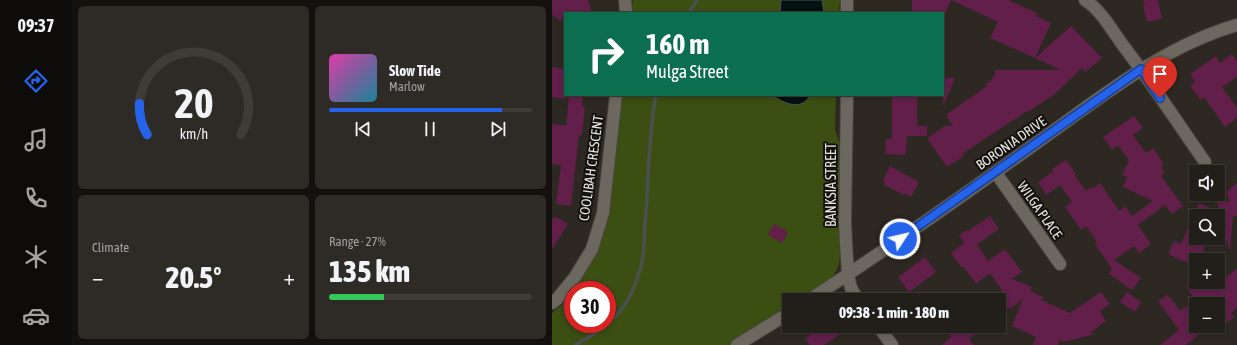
<!DOCTYPE html>
<meta charset="utf-8">
<style>
:root{--surface:#221e19;--page:#2e2b26;--text:#f1f3f6;--muted:#a2a2a2;--line:#3f3c38;--accent:#2563eb}
body{margin:0;font-family:"Asap Condensed",sans-serif;background:var(--page);color:var(--text);height:100vh;display:flex;flex-direction:column;font-size:15px;white-space:nowrap}
*{box-sizing:border-box;margin:0}
p{font-size:13px;color:var(--muted)}
.icon{flex:none;width:22px;height:22px;fill:none;stroke:currentColor;stroke-width:2;stroke-linecap:round;stroke-linejoin:round}
.map{position:relative;flex:1;overflow:hidden}
.sheet{display:flex;flex-direction:column;gap:6px;padding:6px;background:#13100e;width:480px}
.sheet>*{flex:none}
.top-card{position:absolute;left:12px;top:12px;width:380px;height:84px;border-radius:0px;box-shadow:0 2px 6px #0003,0 0 0 1px var(--line);background:#0b6e4f;color:#fff;overflow:hidden}
.fabs{position:absolute;left:637px;top:165px;display:grid;gap:8px}
.fabs a{display:grid;place-items:center;width:36px;height:36px;border-radius:0px;background:var(--surface);box-shadow:0 2px 6px #0003,0 0 0 1px var(--line);font-size:20px}
.speed{position:absolute;left:12px;top:281px;display:flex;gap:8px;font-size:20px;font-weight:700;text-align:center}
.speed>*{display:grid;place-content:center;width:52px;height:52px;border-radius:50%;background:var(--surface);box-shadow:0 2px 6px #0003,0 0 0 1px var(--line);line-height:1}
.speed .limit{border:6px solid #d22;background:#fff;color:#111}
.pin{position:absolute;display:grid;place-items:center;width:34px;height:34px;color:#fff;margin:-41px -17px;border-radius:50% 50% 50% 0;rotate:-45deg;box-shadow:0 0 4px #0007}
.pin .icon{rotate:45deg}
.me{position:absolute;width:44px;margin:-22px;rotate:55deg;stroke-linejoin:round;filter:drop-shadow(0 0 3px #0008)}
.turn{display:flex;align-items:center;gap:14px;height:84px;padding:0 16px;font-size:18px}
.turn .icon{width:52px;height:52px;stroke-width:2.5}
.turn b{display:block;font-size:28px;line-height:34px}
.big{font-size:30px;font-weight:800;line-height:1.1}
.sheet .card{flex:1;display:flex;flex-direction:column;justify-content:center;gap:6px;min-width:0;padding:0 14px;border-radius:6px;background:var(--page)}
.sheet .dial{align-items:center;gap:0}
.dial svg{height:104px;overflow:visible;fill:none;stroke:var(--line);stroke-width:7;stroke-linecap:round;text-anchor:middle}
.dial text{fill:var(--text);stroke:none}
.song{display:flex;align-items:center;gap:12px}
.cover{width:48px;height:48px;border-radius:6px;background:linear-gradient(135deg,hsl(320 70% 55%),hsl(190 70% 35%))}
.played{height:4px;border-radius:2px;background:linear-gradient(90deg,var(--accent) 85%,var(--line) 85%)}
.keys{display:flex;justify-content:space-around;direction:ltr}
.heat{display:flex;justify-content:space-between;align-items:center;font-size:22px;direction:ltr}
.charge{height:6px;border-radius:3px;background:linear-gradient(90deg,#34c759 27%,var(--line) 0)}
.sheet .tiles{flex:1;display:grid;gap:6px;grid-template-columns:repeat(2,1fr)}
.trip{position:absolute;left:230px;top:293px;width:224px;height:40px;border-radius:0px;background:var(--surface);box-shadow:0 2px 6px #0003,0 0 0 1px var(--line);font-weight:800;line-height:40px;text-align:center}
main{display:flex;flex:1;min-height:0}
.dock{display:flex;flex-direction:column;width:72px;justify-content:space-around;align-items:center;background:#0e0c0a;color:var(--muted)}
.dock .icon{width:28px;height:28px}
.dock .selected{color:var(--accent)}
.dock b{font-size:18px;color:var(--text)}
.map>svg:first-child{display:block}
.green{fill:#3a4f11}
.water{fill:#031111;stroke:#485150}
.lines{fill:none;stroke-linecap:round;stroke-linejoin:round}
.stream{stroke:#485150;stroke-width:3.5}
.building{fill:#611f4a}
.minor-casing{stroke:#48443e;stroke-width:14}
.minor{stroke:#6d685f;stroke-width:12}
.route-casing{stroke:#184099;stroke-width:10}
.route{stroke:#2563eb;stroke-width:7}
.labels{text-anchor:middle;stroke-width:4;stroke-linejoin:round;paint-order:stroke}
.street-label{font-size:14px;fill:#eae7e2;stroke:#13110e}
</style>
<main>
<nav class="dock">
<b>09:37</b>
<svg class="icon selected" aria-label="directions" viewBox="0 0 24 24"><path d="M12 3l9 9-9 9-9-9zM9 14v-3h6M13 9l2 2-2 2"/></svg>
<svg class="icon" aria-label="music" viewBox="0 0 24 24"><path d="M9 18V5l10-2v13"/><circle cx="6" cy="18" r="3"/><circle cx="16" cy="16" r="3"/></svg>
<svg class="icon" aria-label="phone" viewBox="0 0 24 24"><path d="M5 4h4l2 5-3 2q2 4 5 5l2-3 5 2v4C11 20 4 13 5 4z"/></svg>
<svg class="icon" aria-label="climate" viewBox="0 0 24 24"><path d="M12 3v18M4 7l16 10M4 17L20 7"/></svg>
<svg class="icon" aria-label="car" viewBox="0 0 24 24"><path d="M5 17H2v-5l4-1 3-4h7l3 4 3 1v5h-3M9 17h6M6 11h13"/><circle cx="7" cy="17" r="2"/><circle cx="17" cy="17" r="2"/></svg>
</nav>
<section class="sheet">
<div class="tiles">
<div class="card dial"><svg viewBox="0 0 100 80">
<path d="M14 69A42 42 0 1 1 86 69"/>
<path d="M14 69A42 42 0 0 1 8 45" stroke="#2563eb"/>
<text x="50" y="56" font-size="32" font-weight="700">20</text>
<text x="50" y="72" font-size="11">km/h</text>
</svg></div>
<div class="card">
<div class="song"><i class="cover"></i><div><b>Slow Tide</b><p>Marlow</p></div></div>
<div class="played"></div>
<div class="keys"><svg class="icon" aria-label="previous" viewBox="0 0 24 24"><path d="M18 5L8 12l10 7zM5 5v14"/></svg><svg class="icon" aria-label="pause" viewBox="0 0 24 24"><path d="M8 5v14M16 5v14"/></svg><svg class="icon" aria-label="next" viewBox="0 0 24 24"><path d="M6 5l10 7-10 7zM19 5v14"/></svg></div>
</div>
<div class="card"><p>Climate</p>
<div class="heat"><a>−</a><b class="big">20.5°</b><a>+</a></div>
</div>
<div class="card"><p>Range · 27%</p><b class="big">135 km</b><div class="charge"></div></div>
</div>
</section>
<div class="map">
<svg width="685" height="345" viewBox="0 0 685 345">
<rect width="100%" height="100%" fill="#2d2821"/>
<g class="green">
<polygon points="81,0 288,0 287,13 79,13"/>
<path d="M70,95H284L283,129L289,148L286,220L288,253L287,265L282,275L272,285L249,300H237V307L180,345H0V313L10,305L21,293V324H55V290H23C29,280 37,269 41,258C62,207 64,149 70,95Z"/>
</g>
<g class="water">
<polygon points="229,0 270,0 272,13 228,13"/>
<path d="M220,95H258C250,112 231,103 220,95Z"/>
</g>
<g class="lines">
<g class="stream">
<polyline points="137,13 145,0"/>
<path d="M23,345C38,337 52,329 63,317C76,304 85,283 89,266C93,252 92,237 93,223C97,181 96,137 104,95"/>
</g>
</g>
<g class="building">
<polygon points="0,0 36,0 40,13 13,13 13,15 8,21 0,14"/>
<polygon points="360,0 456,0 485,13 484,16 499,23 483,58 438,38 446,22 399,0 393,13 360,13"/>
<polygon points="591,0 606,0 610,19 595,22 591,6 593,6"/>
<polygon points="519,26 550,58 533,72 530,68 503,94 476,112 475,111 434,138 410,154 412,156 395,167 375,138 393,126 401,126 395,117 396,116 395,114 435,86 434,84 441,79 440,78 443,76 443,70 509,70 483,58"/>
<polygon points="680,54 685,62 685,77 670,87 685,108 685,118 673,127 652,97 648,100 638,85 643,82 638,74 664,56 668,63"/>
<polygon points="0,67 13,69 13,99 0,97"/>
<polygon points="391,78 403,78 391,107"/>
<polygon points="17,95 31,95 30,106 33,107 30,135 27,135 19,206 4,204 9,165 0,164 0,124 14,126"/>
<polygon points="340,97 365,97 365,126 375,126 375,136 355,136 354,155 333,154 334,139 340,139"/>
<polygon points="582,116 591,128 581,135 594,153 601,148 612,164 609,166 613,173 609,176 631,206 620,214 613,205 586,225 599,244 587,253 582,246 562,260 589,278 580,290 557,274 560,269 543,244 545,242 534,226 529,230 513,207 520,202 508,185 494,195 486,182 502,171 500,169 514,160 524,174 523,176 534,191 539,187 540,189 548,183 567,211 573,206 580,216 601,201 571,187 575,177 570,175 577,160 566,145 560,150 551,137"/>
<polygon points="338,166 367,182 359,197 353,193 352,195 332,185 333,182 331,180"/>
<polygon points="685,183 685,216 681,216 678,249 677,249 668,216 644,216 644,238 657,238 647,260 644,260 644,267 616,254 622,241 629,244 647,203 667,212 665,201 678,202 674,192"/>
<polygon points="3,216 16,224 0,249 0,217 3,219"/>
<polygon points="438,216 447,229 425,244 436,261 453,249 470,272 460,279 480,287 478,291 491,297 489,300 518,313 549,292 558,304 548,311 554,321 539,332 540,335 511,342 508,340 506,345 481,345 484,337 460,326 471,299 458,309 447,304 451,292 438,273 424,284 412,267 410,268 399,253 412,243 407,235 415,230 416,231"/>
<polygon points="222,224 236,232 230,243 216,235"/>
<polygon points="373,257 384,272 357,292 346,277"/>
<polygon points="685,269 685,308 679,313 682,317 666,329 666,304 646,304 644,301 644,326 655,326 645,336 634,345 608,345 627,330 606,301 615,295 617,298 618,297 628,311 643,300 634,287 640,282 654,282 658,289"/>
<polygon points="575,292 589,302 583,312 568,302"/>
<polygon points="271,326 280,326 287,335 272,345 258,345 253,338"/>
<polygon points="405,326 435,326 417,339 422,345 390,345 399,337 396,333"/>
</g>
<g class="lines">
<g class="minor-casing">
<g id="minor">
<polyline points="73,0 74,13"/>
<path d="M533,0C549,10 559,29 570,44C599,82 625,122 653,162"/>
<polyline points="295,13 295,0"/>
<polyline points="295,95 293,222 294,243 296,275 299,288 306,300"/>
<polyline points="444,173 508,264"/>
<path d="M257,300C334,250 409,197 483,144C547,99 609,47 685,25"/>
<polyline points="0,303 5,299 23,277 40,249 51,213 64,95"/>
<polyline points="326,326 340,345"/>
<polyline points="185,345 237,313"/>
</g>
</g>
<use href="#minor" class="minor"/>
</g>
<g class="lines">
<g class="route-casing">
<polyline id="route" points="348,239 589,69 608,98"/>
</g>
<use href="#route" class="route"/>
</g>
<g class="labels">
<g class="street-label">
<text transform="translate(459 143) rotate(-35)" y="5">BORONIA DRIVE</text>
<text transform="translate(39 168) rotate(-82)" y="5">COOLIBAH CRESCENT</text>
<text transform="translate(279 185) rotate(-90)" y="5">BANKSIA STREET</text>
<text transform="translate(488 210) rotate(55)" y="5">WILGA PLACE</text>
</g>
</g>
</svg>
<div class="fabs">
<a><svg class="icon" aria-label="sound" viewBox="0 0 24 24"><path d="M4 9h4l5-4v14l-5-4H4zM17 9q2 3 0 6"/></svg></a>
<a><svg class="icon" aria-label="search" viewBox="0 0 24 24"><circle cx="10" cy="10" r="6"/><path d="M15 15l6 6"/></svg></a>
<a>+</a>
<a>−</a>
</div>
<div class="speed"><div class="limit">30</div></div>
<div class="pin" style="left:608px;top:98px;background:#d93025"><svg class="icon" aria-label="arrive" viewBox="0 0 24 24"><path d="M6 21V4h12l-3 4 3 4H6"/></svg></div>
<svg class="me" style="left:348px;top:239px" viewBox="-20 -20 40 40"><circle r="17" fill="#2563eb" stroke="#fff" stroke-width="3"/><path d="M0-11L8 9 0 5-8 9z" fill="#fff"/></svg>
<div class="trip">09:38 · 1 min · 180 m</div>
<div class="top-card">
<div class="turn"><svg class="icon" aria-label="right" viewBox="0 0 24 24"><path d="M7 20v-9h11M14 6l5 5-5 5"/></svg><div><b>160 m</b>Mulga Street</div></div>
</div>
</div>
</main>
